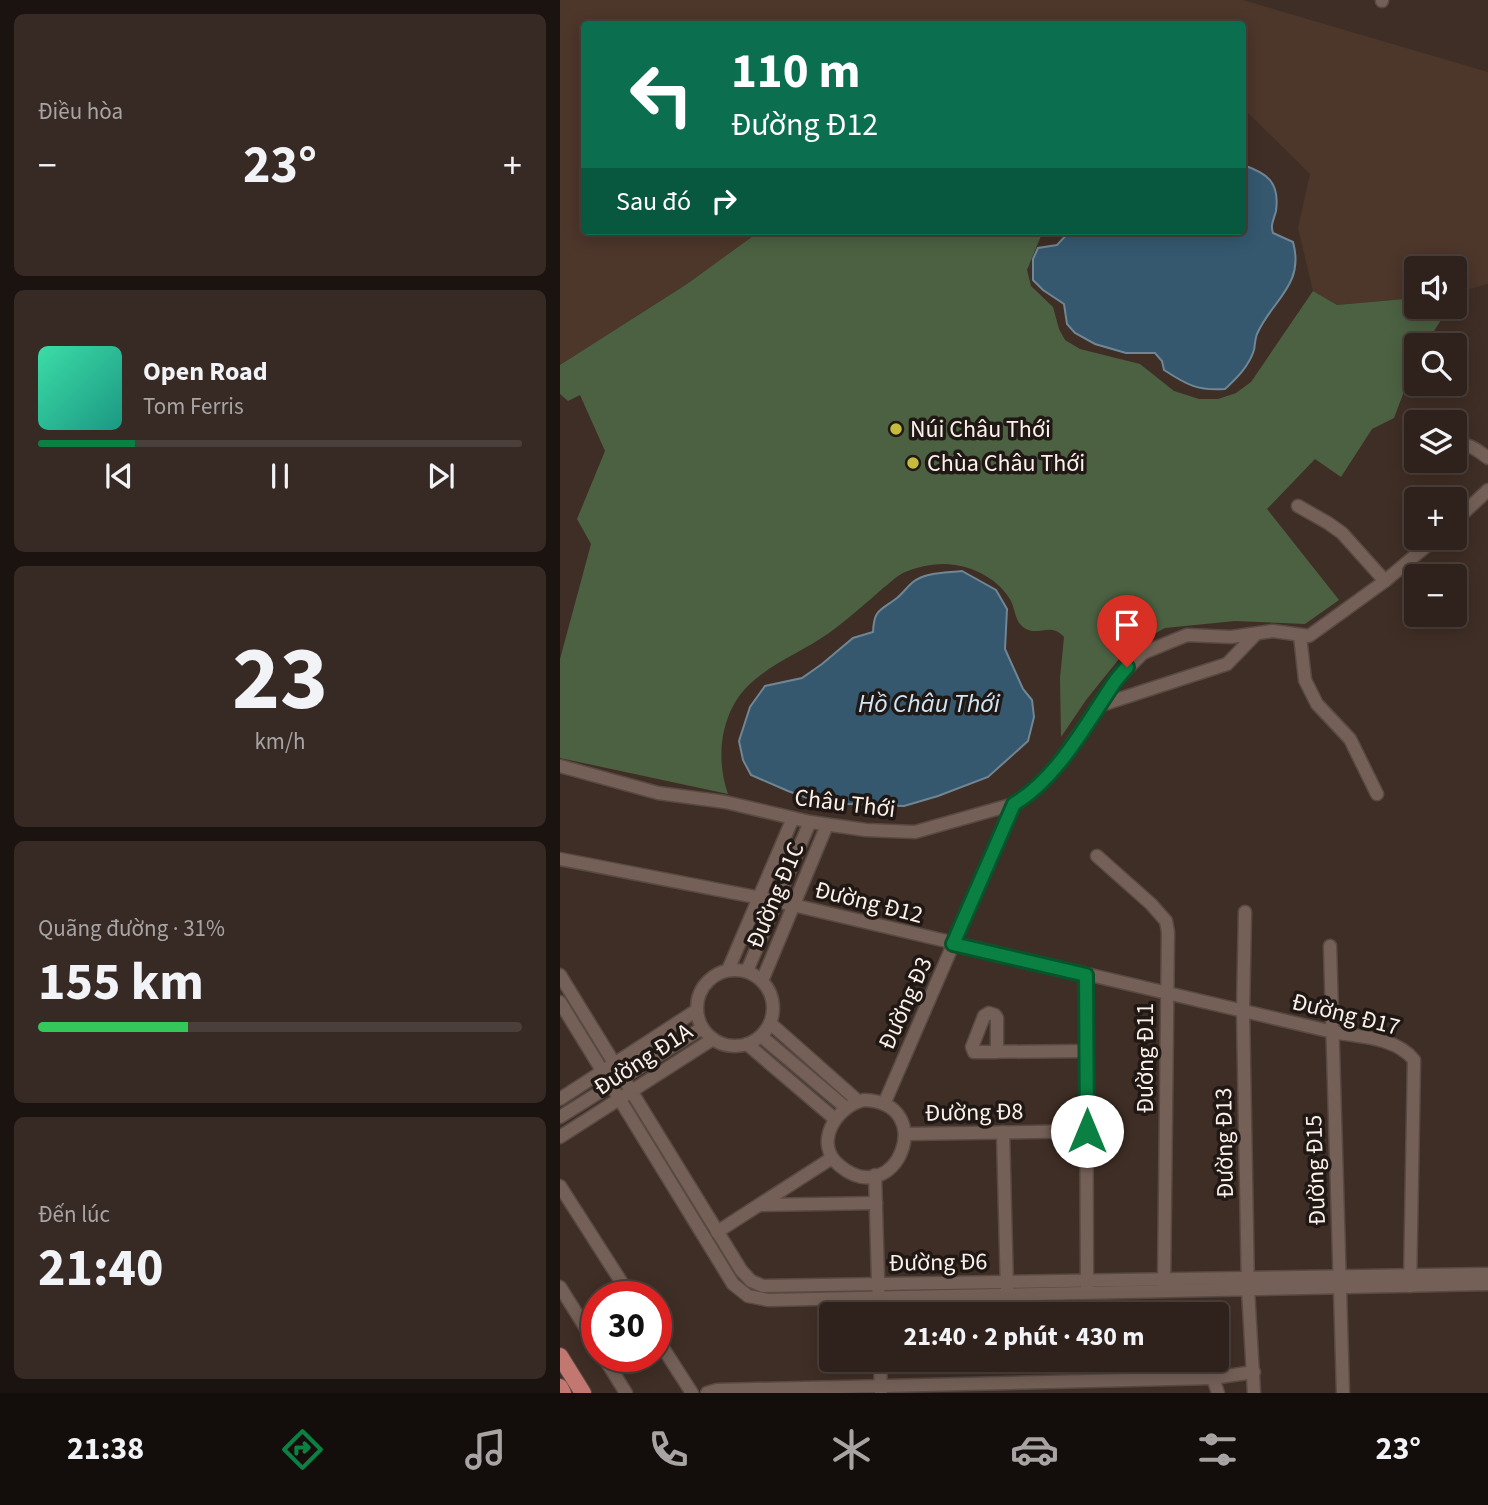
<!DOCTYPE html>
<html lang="vi">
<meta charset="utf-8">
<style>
:root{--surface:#2f221c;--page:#372a25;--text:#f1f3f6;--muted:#a7a4a3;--line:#4a3f3b;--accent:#0b8043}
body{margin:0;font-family:"Source Sans 3",sans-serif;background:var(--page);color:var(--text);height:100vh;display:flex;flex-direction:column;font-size:26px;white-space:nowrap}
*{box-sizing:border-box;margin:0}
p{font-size:23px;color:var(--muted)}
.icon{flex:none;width:38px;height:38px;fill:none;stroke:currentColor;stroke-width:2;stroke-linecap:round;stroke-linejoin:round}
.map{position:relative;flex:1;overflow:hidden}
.details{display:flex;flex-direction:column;gap:14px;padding:14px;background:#1a130f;width:560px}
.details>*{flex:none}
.hud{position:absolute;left:21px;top:21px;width:665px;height:214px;border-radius:7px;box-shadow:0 4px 18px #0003,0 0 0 2px var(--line);background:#0b6e4f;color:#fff;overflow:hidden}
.buttons{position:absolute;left:844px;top:256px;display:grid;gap:14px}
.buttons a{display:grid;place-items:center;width:63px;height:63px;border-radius:7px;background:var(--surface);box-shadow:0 4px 18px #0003,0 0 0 2px var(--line);font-size:35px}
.speed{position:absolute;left:21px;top:1281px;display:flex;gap:14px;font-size:35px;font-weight:700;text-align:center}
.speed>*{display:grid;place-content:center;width:91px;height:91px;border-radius:50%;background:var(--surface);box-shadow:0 4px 18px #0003,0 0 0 2px var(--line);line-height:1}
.speed .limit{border:10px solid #d22;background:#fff;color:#111}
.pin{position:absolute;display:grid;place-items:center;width:60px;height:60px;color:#fff;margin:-72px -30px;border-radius:50% 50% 50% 0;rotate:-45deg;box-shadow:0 0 7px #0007}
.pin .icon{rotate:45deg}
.me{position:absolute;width:77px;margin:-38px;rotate:0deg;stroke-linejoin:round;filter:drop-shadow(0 0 5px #0008)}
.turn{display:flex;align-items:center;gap:24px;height:147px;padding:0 35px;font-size:32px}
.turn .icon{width:91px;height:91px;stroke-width:2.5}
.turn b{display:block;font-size:49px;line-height:60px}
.then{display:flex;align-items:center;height:66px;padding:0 35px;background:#0003;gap:14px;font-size:26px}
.big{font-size:52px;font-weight:700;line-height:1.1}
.details .card{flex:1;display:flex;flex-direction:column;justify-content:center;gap:10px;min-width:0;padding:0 24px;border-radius:10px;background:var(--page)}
.details .dial{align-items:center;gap:0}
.dial b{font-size:91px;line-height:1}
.song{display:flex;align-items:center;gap:21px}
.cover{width:84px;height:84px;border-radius:10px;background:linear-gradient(135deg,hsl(160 70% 55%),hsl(170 70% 35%))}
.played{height:7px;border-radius:4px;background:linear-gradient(90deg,var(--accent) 20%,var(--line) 20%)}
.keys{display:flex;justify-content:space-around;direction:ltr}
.heat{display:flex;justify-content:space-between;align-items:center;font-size:38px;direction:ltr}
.charge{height:10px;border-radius:5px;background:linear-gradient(90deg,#34c759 31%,var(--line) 0)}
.trip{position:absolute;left:259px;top:1302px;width:410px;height:70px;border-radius:7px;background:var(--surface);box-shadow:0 4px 18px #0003,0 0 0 2px var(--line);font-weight:700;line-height:70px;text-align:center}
.dock{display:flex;height:112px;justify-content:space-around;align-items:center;background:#130e0b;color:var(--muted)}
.dock .icon{width:49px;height:49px}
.dock .active{color:var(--accent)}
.dock b{font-size:32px;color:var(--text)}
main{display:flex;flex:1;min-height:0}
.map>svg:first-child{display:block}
.built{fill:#4d362a}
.forest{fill:#4c6142}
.water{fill:#35586f;stroke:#708694;stroke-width:2}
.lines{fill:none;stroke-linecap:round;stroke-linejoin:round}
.minor-casing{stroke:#584a43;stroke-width:15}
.major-casing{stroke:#584a43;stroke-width:18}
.minor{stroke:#746057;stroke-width:12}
.major{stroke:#c27770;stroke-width:16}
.route-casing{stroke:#07532c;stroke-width:18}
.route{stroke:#0b8043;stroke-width:12}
.poi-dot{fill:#c5bc3d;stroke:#201814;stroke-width:2.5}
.labels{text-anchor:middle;stroke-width:7;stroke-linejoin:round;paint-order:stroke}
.poi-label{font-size:24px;fill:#fbf0ea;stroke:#201814;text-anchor:start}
.street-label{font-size:24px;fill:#fbf0ea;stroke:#201814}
.water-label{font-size:26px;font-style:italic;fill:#cee6f7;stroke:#201814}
</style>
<main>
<section class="details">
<div class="card"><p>Điều hòa</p>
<div class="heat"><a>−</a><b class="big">23°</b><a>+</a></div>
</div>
<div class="card">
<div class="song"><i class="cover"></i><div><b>Open Road</b><p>Tom Ferris</p></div></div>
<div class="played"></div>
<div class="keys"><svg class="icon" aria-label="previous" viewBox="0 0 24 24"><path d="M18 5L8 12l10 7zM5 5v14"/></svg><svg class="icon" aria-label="pause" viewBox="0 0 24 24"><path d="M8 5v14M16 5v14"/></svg><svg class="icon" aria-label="next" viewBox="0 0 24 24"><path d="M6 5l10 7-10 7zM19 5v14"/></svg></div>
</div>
<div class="card dial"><b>23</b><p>km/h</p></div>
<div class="card"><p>Quãng đường · 31%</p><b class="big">155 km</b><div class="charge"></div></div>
<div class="card"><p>Đến lúc</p><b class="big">21:40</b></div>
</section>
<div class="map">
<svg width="928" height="1393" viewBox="0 0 928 1393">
<rect width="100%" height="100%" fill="#3f2e25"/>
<polygon class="built" points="0,0 683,0 928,72 928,284 894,293 894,268 856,268 856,298 777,305 753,291 738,228 750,174 683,108 682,24 24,24 24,231 200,231 127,284 0,365"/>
<path class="forest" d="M200,231H483L467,270L471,286L493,307L499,329L505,340L520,349L580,364L614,391L639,399H658L676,393L691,382L753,291L777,305L856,298V306H890L865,345H856V360L834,418L812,429L781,477L755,459L707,509L779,600L745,624L675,621L605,628L567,649L526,700L501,737L500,678L504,637C490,620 475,640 461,625C455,619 455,609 451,601C440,581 417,568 395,565C378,562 359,566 343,573C335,577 329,584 322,589C305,604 287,620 269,633C237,656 193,669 173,706C159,733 158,765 168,794L0,758V659L31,544L17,519L45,451L20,395L8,401L0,394V365L127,284Z"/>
<g class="water">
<path d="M683,165C707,173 720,182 716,211C714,219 710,225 713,233L733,242C745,285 712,300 697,334C695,339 695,345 694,350C689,366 677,378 665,389C638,391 627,385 604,370L602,361L595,353H566L535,344L515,333L507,324L504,304L483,290L473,280V259L478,248L497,245L510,231H682Z"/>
<path d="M402,571L436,590L447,609L445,649L463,689L472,700L474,717L468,741L428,777L378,796L344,806L261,803L228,791L191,775L183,760L179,741L190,707L205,686L242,678L262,664L293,638L313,632C314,609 320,611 337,598C343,593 347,587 353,582C366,572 386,573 402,571Z"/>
</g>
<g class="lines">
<g class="minor-casing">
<g id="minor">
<polyline points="822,0 822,1"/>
<path d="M894,445C908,442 917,450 928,458"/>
<polyline points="870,463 873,460"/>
<polyline points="738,506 768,523 782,533 825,581"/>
<polyline points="894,522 928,490"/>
<polyline points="740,636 745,680 757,704 790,739 817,794"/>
<polyline points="538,706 667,664 696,634"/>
<polyline points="0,766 98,793 165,802 250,822 306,830 355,832 454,804 464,798 493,771 556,680 583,653 627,635 671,637 713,631 749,636 825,581 877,537"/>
<polyline points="537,856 591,904 606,921 608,932 604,1286"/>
<path d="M0,859L216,901L773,1032C799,1037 836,1037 854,1060L850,1286"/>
<polyline points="685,912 683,1011 688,1290 694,1393"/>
<polyline points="770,946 783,1393"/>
<circle cx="175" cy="1008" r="38"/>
<polyline points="168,970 233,818"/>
<polyline points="187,971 250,822"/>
<polyline points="0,975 181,1270 191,1281 203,1286 928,1274"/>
<polyline points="526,975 527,1288"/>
<polyline points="202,981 267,825"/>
<polyline points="0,1002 173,1284 188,1296 208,1300 928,1284"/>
<polyline points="210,1023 298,1101"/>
<polyline points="201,1036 285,1107"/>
<polyline points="187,1044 275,1119"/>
<polyline points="437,1052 437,1018 435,1015 429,1013 424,1016 412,1047 414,1052 527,1051"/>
<polyline points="0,1099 137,1010"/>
<path d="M304,1100C380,1103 336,1212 280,1166C253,1144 275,1107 304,1100Z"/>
<polyline points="324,1104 454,804"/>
<polyline points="0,1117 142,1028"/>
<polyline points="443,1132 447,1290"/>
<polyline points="345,1134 527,1131"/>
<polyline points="0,1137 153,1039"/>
<polyline points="315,1175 319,1314"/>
<polyline points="0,1186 71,1297"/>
<polyline points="201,1205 316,1203"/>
<polyline points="157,1232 272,1158"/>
<polyline points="0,1287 37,1346"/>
<polyline points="96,1337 132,1393"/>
<polyline points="43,1356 66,1393"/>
<polyline points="320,1360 321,1393"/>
<polyline points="653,1378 658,1393"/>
<polyline points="147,1393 157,1390 653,1378 694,1372"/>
</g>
</g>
<g class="major-casing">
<g id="major">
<polyline points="0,1356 23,1393"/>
<polyline points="0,1387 3,1393"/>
</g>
</g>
<use href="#minor" class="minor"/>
<use href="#major" class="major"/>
</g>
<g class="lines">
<g class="route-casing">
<path id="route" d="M527,1131L526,975L393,944L454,804C499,777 527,722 556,680L567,667"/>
</g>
<use href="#route" class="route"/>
</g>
<g class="poi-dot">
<circle cx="336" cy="429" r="7"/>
<circle cx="353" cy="463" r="7"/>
</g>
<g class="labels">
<g class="poi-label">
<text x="350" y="437">Núi Châu Thới</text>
<text x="367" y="471">Chùa Châu Thới</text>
</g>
<g class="street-label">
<text transform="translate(285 803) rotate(7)" y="8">Châu Thới</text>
<text transform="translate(215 895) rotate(-67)" y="8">Đường Đ1C</text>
<text transform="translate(309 902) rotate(14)" y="8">Đường Đ12</text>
<text transform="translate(345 1003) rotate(-66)" y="8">Đường Đ3</text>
<text transform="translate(786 1014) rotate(14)" y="8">Đường Đ17</text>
<text transform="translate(585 1058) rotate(-90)" y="8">Đường Đ11</text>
<text transform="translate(83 1059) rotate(-33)" y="8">Đường Đ1A</text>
<text transform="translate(414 1112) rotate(-1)" y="8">Đường Đ8</text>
<text transform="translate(664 1143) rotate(-91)" y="8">Đường Đ13</text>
<text transform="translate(755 1170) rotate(-92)" y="8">Đường Đ15</text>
<text transform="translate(378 1262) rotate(-1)" y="8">Đường Đ6</text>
</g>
<g class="water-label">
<text x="369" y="712">Hồ Châu Thới</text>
</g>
</g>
</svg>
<div class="buttons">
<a><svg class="icon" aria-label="sound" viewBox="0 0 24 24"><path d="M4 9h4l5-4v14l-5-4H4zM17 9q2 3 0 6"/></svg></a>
<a><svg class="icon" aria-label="search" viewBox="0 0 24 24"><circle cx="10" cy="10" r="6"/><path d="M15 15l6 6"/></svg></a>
<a><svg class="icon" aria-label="layers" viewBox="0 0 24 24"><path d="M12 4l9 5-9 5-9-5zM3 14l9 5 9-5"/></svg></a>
<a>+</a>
<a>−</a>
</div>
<div class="speed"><div class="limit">30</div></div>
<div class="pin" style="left:567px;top:667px;background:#d93025"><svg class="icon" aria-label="arrive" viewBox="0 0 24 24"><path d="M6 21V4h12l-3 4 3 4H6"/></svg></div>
<svg class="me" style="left:527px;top:1131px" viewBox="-20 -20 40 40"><circle r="19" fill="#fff"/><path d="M0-13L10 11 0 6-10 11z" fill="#0b8043"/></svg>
<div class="trip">21:40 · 2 phút · 430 m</div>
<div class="hud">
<div class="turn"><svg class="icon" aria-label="left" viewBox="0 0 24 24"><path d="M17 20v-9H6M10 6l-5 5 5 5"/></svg><div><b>110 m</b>Đường Đ12</div></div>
<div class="then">Sau đó<svg class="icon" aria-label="right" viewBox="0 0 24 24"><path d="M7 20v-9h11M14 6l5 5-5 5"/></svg></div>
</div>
</div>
</main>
<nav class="dock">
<b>21:38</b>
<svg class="icon active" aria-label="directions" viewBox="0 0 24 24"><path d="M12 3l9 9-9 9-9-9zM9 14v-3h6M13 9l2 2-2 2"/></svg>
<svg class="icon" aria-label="music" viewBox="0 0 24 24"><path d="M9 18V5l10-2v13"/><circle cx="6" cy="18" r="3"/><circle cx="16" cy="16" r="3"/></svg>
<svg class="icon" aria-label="phone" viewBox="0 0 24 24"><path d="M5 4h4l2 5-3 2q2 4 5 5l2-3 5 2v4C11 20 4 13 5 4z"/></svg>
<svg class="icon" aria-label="climate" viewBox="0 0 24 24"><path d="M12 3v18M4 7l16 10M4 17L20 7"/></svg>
<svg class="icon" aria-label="car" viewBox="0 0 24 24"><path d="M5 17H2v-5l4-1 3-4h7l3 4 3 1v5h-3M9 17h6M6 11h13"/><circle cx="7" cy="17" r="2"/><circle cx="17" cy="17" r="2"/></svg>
<svg class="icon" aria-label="filters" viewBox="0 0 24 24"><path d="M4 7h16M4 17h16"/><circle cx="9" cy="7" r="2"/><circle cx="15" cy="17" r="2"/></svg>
<b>23°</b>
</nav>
